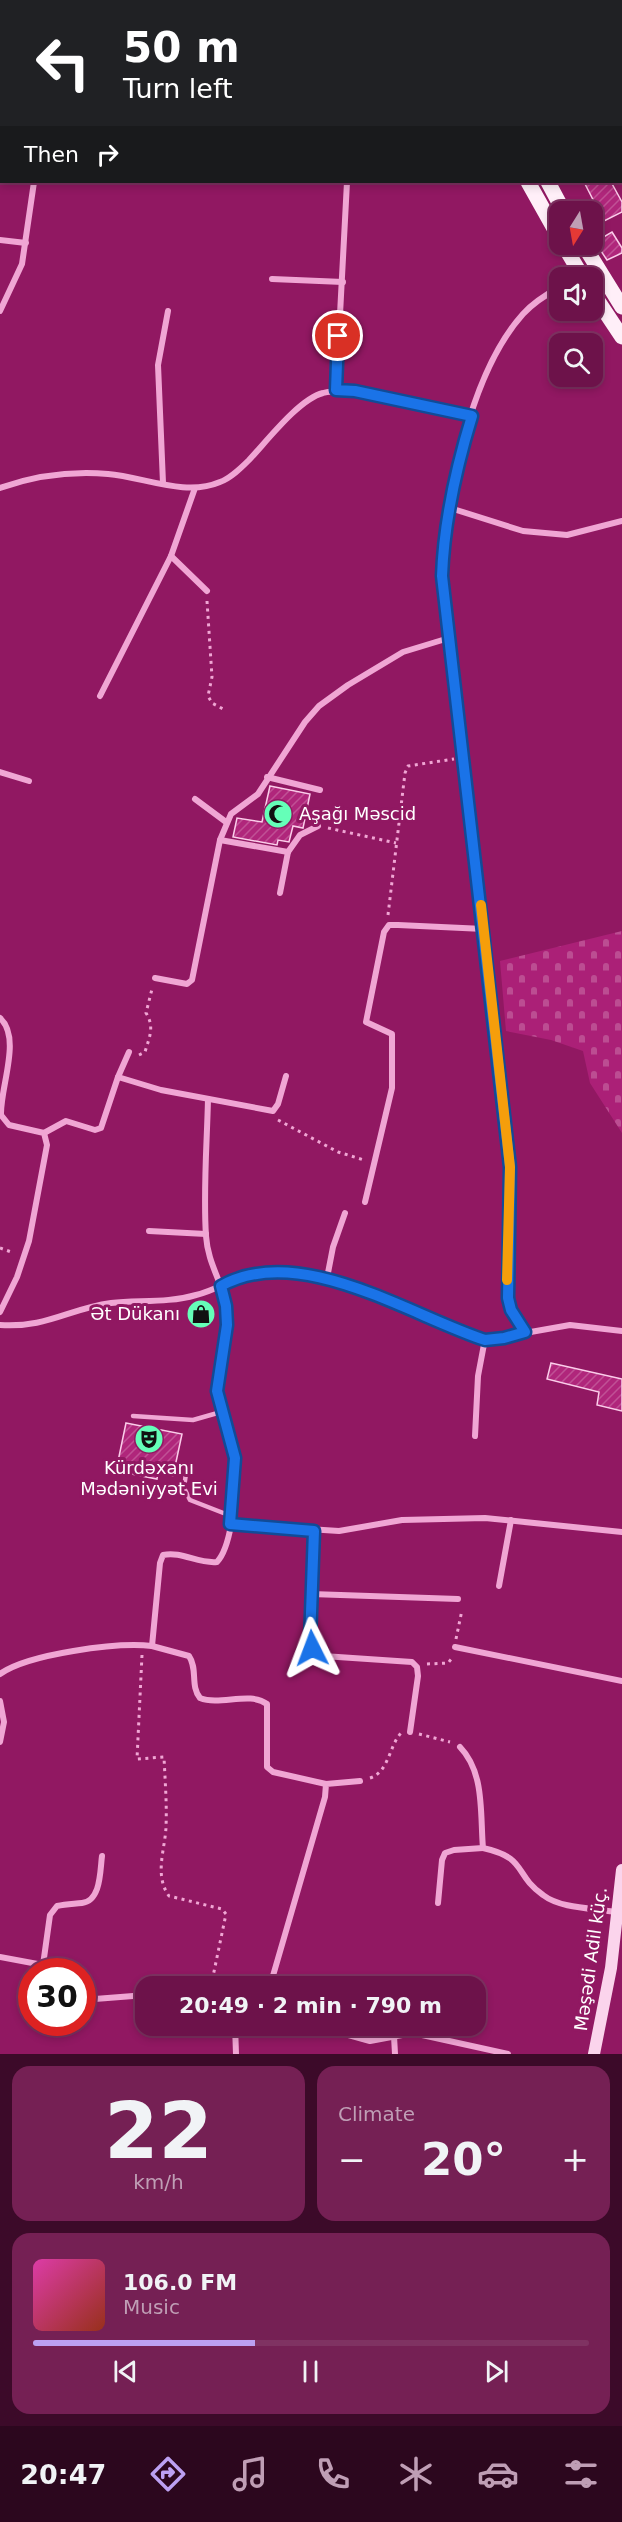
<!DOCTYPE html>
<meta charset="utf-8">
<style>
:root{--surface:#6d124a;--page:#752054;--text:#f1f3f6;--muted:#bf9eb5;--line:#7f3262;--accent:#bca0f2}
body{margin:0;font-family:"DejaVu Sans",sans-serif;background:var(--page);color:var(--text);height:100vh;display:flex;flex-direction:column;font-size:22px;white-space:nowrap}
*{box-sizing:border-box;margin:0}
p{font-size:20px;color:var(--muted)}
.icon{flex:none;width:33px;height:33px;fill:none;stroke:currentColor;stroke-width:2;stroke-linecap:round;stroke-linejoin:round}
.map{position:relative;height:2054px;overflow:hidden}
.sheet{display:flex;flex-direction:column;gap:12px;padding:12px;background:#3c0a29;flex:1}
.sheet>*{flex:none}
.banner{position:absolute;left:0px;top:0px;width:622px;height:183px;box-shadow:0 3px 9px #0003,0 0 0 2px var(--line);background:#202124;color:#fff;overflow:hidden}
.needle{width:39px;rotate:191deg}
.controls{position:absolute;left:549px;top:201px;display:grid;gap:12px}
.controls a{display:grid;place-items:center;width:54px;height:54px;border-radius:12px;background:var(--surface);box-shadow:0 3px 9px #0003,0 0 0 2px var(--line);font-size:30px}
.speed{position:absolute;left:18px;top:1958px;display:flex;gap:12px;font-size:30px;font-weight:700;text-align:center}
.speed>*{display:grid;place-content:center;width:78px;height:78px;border-radius:50%;background:var(--surface);box-shadow:0 3px 9px #0003,0 0 0 2px var(--line);line-height:1}
.speed .limit{border:9px solid #d22;background:#fff;color:#111}
.pin{position:absolute;display:grid;place-items:center;width:51px;height:51px;color:#fff;margin:-26px;border:3px solid #fff;border-radius:50%;box-shadow:0 2px 6px #0007}
.me{position:absolute;width:66px;margin:-33px;rotate:357deg;stroke-linejoin:round;filter:drop-shadow(0 0 4px #0008)}
.turn{display:flex;align-items:center;gap:21px;height:126px;padding:0 24px;font-size:27px}
.turn .icon{width:78px;height:78px;stroke-width:2.5}
.turn b{display:block;font-size:42px;line-height:51px}
.then{display:flex;align-items:center;height:57px;padding:0 24px;background:#0003;gap:12px;font-size:22px}
.big{font-size:45px;font-weight:800;line-height:1.1}
.sheet .widget{flex:1;display:flex;flex-direction:column;justify-content:center;gap:9px;min-width:0;padding:0 21px;border-radius:18px;background:var(--page)}
.sheet .dial{align-items:center;gap:0}
.dial b{font-size:78px;line-height:1}
.song{display:flex;align-items:center;gap:18px}
.cover{width:72px;height:72px;border-radius:9px;background:linear-gradient(135deg,hsl(320 70% 55%),hsl(10 70% 35%))}
.played{height:6px;border-radius:3px;background:linear-gradient(90deg,var(--accent) 40%,var(--line) 40%)}
.keys{display:flex;justify-content:space-around;direction:ltr}
.heat{display:flex;justify-content:space-between;align-items:center;font-size:33px;direction:ltr}
.sheet .tiles{flex:1;display:grid;gap:12px;grid-template-columns:1fr 1fr}
.widget:last-child{grid-column:span 2}
.trip{position:absolute;left:135px;top:1976px;width:351px;height:60px;border-radius:18px;background:var(--surface);box-shadow:0 3px 9px #0003,0 0 0 2px var(--line);font-weight:800;line-height:60px;text-align:center}
.tab-bar{display:flex;height:96px;justify-content:space-around;align-items:center;background:#2c071e;color:var(--muted)}
.tab-bar .icon{width:42px;height:42px}
.tab-bar .current{color:var(--accent)}
.tab-bar b{font-size:27px;color:var(--text)}
.map>svg:first-child{display:block}
.cemetery{fill:url(#cemetery-stones)}
.building{fill:url(#building-hatch);stroke:#fbcdea;stroke-width:1.5}
.lines{fill:none;stroke-linecap:round;stroke-linejoin:round}
.path{stroke:#f0a6d4;stroke-width:3;stroke-dasharray:3 4.5;stroke-linecap:butt}
.lane{stroke:#f0a6d4;stroke-width:4.5}
.street{stroke:#f0a6d4;stroke-width:6}
.secondary{stroke:#fbd4ec;stroke-width:12}
.primary{stroke:#ffeff8;stroke-width:15}
.route-casing{stroke:#114b97;stroke-width:15}
.route{stroke:#1a73e8;stroke-width:10}
.slow{stroke:#f59e0b;stroke-width:10}
.labels{text-anchor:middle;stroke-width:6;stroke-linejoin:round;paint-order:stroke}
.poi-label{font-size:18px;fill:#fff;stroke:#911862;text-anchor:start}
.street-label{font-size:18px;fill:#fff;stroke:#911862}
</style>
<div class="map">
<svg width="622" height="2054" viewBox="0 0 622 2054">
<defs>
<pattern id="cemetery-stones" width="16" height="16" patternUnits="userSpaceOnUse" patternTransform="scale(1.5)"><rect width="16" height="16" fill="#ab2077"/><path d="M2 7V4a2 2 0 0 1 4 0v3zM10 15v-3a2 2 0 0 1 4 0v3z" fill="#bc4d92"/></pattern>
<pattern id="building-hatch" width="6" height="6" patternUnits="userSpaceOnUse" patternTransform="scale(1.5)"><rect width="6" height="6" fill="#b0267b"/><path d="M-1 1l2-2M0 6l6-6M5 7l2-2" fill="none" stroke="#c05195"/></pattern>
</defs>
<rect width="100%" height="100%" fill="#911862"/>
<polygon class="cemetery" points="622,931 622,1133 590,1083 583,1051 551,1040 506,1031 500,961"/>
<g class="building">
<polygon points="584,182 611,182 622,202 622,212 604,221"/>
<polygon points="612,232 622,248 622,253 607,260 595,242"/>
<polygon points="270,786 310,794 303,828 293,826 289,842 278,840 277,845 233,837 237,818 262,822"/>
<polygon points="551,1363 622,1379 622,1411 597,1405 599,1392 547,1379"/>
<polygon points="126,1423 182,1434 173,1476 158,1472 157,1479 116,1471"/>
</g>
<g class="lines">
<g class="path">
<polyline points="207,601 212,677 208,696 212,703 225,710"/>
<polyline points="328,828 396,843"/>
<polyline points="388,915 405,773 408,766 454,759"/>
<path d="M139,1055L145,1052C149,1038 155,1027 146,1013L152,989"/>
<polyline points="278,1120 338,1152 364,1160"/>
<polyline points="0,1248 14,1253"/>
<polyline points="456,1639 462,1610"/>
<path d="M142,1655L137,1759L164,1757C165,1780 167,1804 166,1827C165,1850 154,1875 169,1896L222,1909L226,1914L211,1986"/>
<polyline points="427,1664 448,1663 453,1657"/>
<polyline points="419,1734 450,1742"/>
<path d="M370,1778C389,1772 389,1746 401,1733"/>
</g>
<g class="lane">
<polyline points="133,1416 193,1420 221,1412"/>
<polyline points="187,1466 184,1488 190,1500 231,1516"/>
</g>
<g class="street">
<polyline points="387,2 390,0"/>
<polyline points="621,135 622,135"/>
<polyline points="0,240 26,243"/>
<polyline points="272,279 343,282"/>
<path d="M560,287C547,294 533,303 523,314C470,373 445,498 442,576L497,1034L510,1167L508,1298L511,1310L525,1333L570,1325L622,1331"/>
<polyline points="0,311 22,264 34,182"/>
<polyline points="336,390 347,182"/>
<polyline points="163,483 158,365 168,311"/>
<path d="M0,488C34,476 72,471 108,474C144,477 185,497 220,482C231,478 241,468 249,460C267,441 299,399 323,393C333,390 344,391 355,391L472,416"/>
<polyline points="450,508 523,531 567,535 622,521"/>
<polyline points="171,556 207,591"/>
<polyline points="100,696 171,556 195,488"/>
<polyline points="0,772 29,781"/>
<polyline points="267,777 320,790"/>
<polyline points="195,799 226,822"/>
<polyline points="220,840 288,852 300,835 318,826"/>
<polyline points="280,893 288,852"/>
<polyline points="155,978 187,984 192,980 220,840 231,814 258,794 305,722 319,706 348,685 403,652 449,638"/>
<path d="M0,1018C22,1038 0,1087 1,1115L9,1125L44,1133L47,1145L29,1241L17,1277L0,1312"/>
<polyline points="118,1077 129,1052"/>
<polyline points="44,1133 66,1121 95,1130 101,1128 118,1077 161,1090 273,1111 278,1104 286,1076"/>
<polyline points="365,1202 392,1088 392,1034 366,1022 384,932 389,925 398,925 484,929"/>
<polyline points="149,1231 206,1234"/>
<polyline points="327,1278 333,1247 345,1213"/>
<path d="M0,1325C47,1328 68,1309 111,1303C139,1300 168,1303 196,1295C221,1289 238,1273 265,1273C345,1271 410,1316 485,1339L504,1338L525,1333"/>
<polyline points="475,1436 478,1376 485,1339"/>
<polyline points="230,1524 339,1531 402,1520 485,1518 622,1532"/>
<polyline points="314,1531 310,1640 316,1653 323,1656 412,1662 417,1667 418,1676 410,1732"/>
<polyline points="499,1586 511,1520"/>
<polyline points="311,1594 458,1599"/>
<path d="M152,1646L189,1656C198,1669 190,1686 200,1698C220,1706 250,1691 267,1704V1767L273,1772L326,1784"/>
<polyline points="455,1647 622,1681"/>
<path d="M0,1674C28,1654 117,1642 152,1646L160,1563L163,1555C182,1551 198,1564 217,1562C234,1544 239,1471 234,1447C230,1428 217,1410 217,1391C217,1362 231,1334 226,1305C221,1279 208,1264 206,1236C203,1191 207,1144 208,1099"/>
<polyline points="0,1701 4,1722 0,1742"/>
<path d="M460,1747C485,1773 480,1814 483,1848C528,1858 513,1874 543,1895C561,1909 595,1908 616,1912"/>
<polyline points="438,1903 442,1860 445,1853 454,1850 483,1848"/>
<polyline points="0,1957 43,1965 43,1971"/>
<path d="M43,1965L50,1915L57,1906C66,1904 73,1904 82,1903C101,1901 100,1871 102,1856"/>
<polyline points="270,1986 325,1797 326,1784 360,1781"/>
<polyline points="82,2000 146,1995"/>
<polyline points="235,2025 236,2054"/>
<polyline points="312,2025 370,2041 413,2033 508,2054"/>
<polyline points="394,2036 395,2054"/>
</g>
<polyline class="secondary" points="594,2054 611,1968 622,1870"/>
<g class="primary">
<polyline points="449,0 449,2"/>
<polyline points="469,0 469,2"/>
<polyline points="528,182 560,239"/>
<polyline points="548,182 564,212"/>
<polyline points="563,244 583,278"/>
<polyline points="583,244 622,307"/>
<polyline points="592,292 622,337"/>
</g>
</g>
<g class="lines">
<g class="route-casing">
<path id="route" d="M312,1648L310,1640L314,1531L230,1524L235,1458L217,1391L227,1325L226,1306L221,1286C299,1242 409,1315 485,1340L504,1338L525,1332L511,1310L508,1298L510,1167L442,576C444,522 456,468 472,416L355,391L336,390L338,336"/>
</g>
<use href="#route" class="route"/>
<polyline class="slow" points="481,905 510,1167 507,1280"/>
</g>
<defs>
<g id="mosque-disc" transform="scale(1.5)"><circle r="9.5" fill="#65ffb8" stroke="#911862"/><path d="M3.5-4.9A6 6 0 1 0 3.5 4.9A5 5 0 1 1 3.5-4.9Z" fill="#111"/></g>
<g id="shop-disc" transform="scale(1.5)"><circle r="9.5" fill="#65ffb8" stroke="#911862"/><path d="M-5-2.5h2.3a2.7 3.5 0 0 1 5.4 0H5L5.5 6h-11ZM-1.5-2.5h3a1.5 2.3 0 0 0-3 0Z" fill="#111"/></g>
<g id="theatre-disc" transform="scale(1.5)"><circle r="9.5" fill="#65ffb8" stroke="#911862"/><path d="M-5-5.5Q0-4 5-5.5V0Q5 5 0 6Q-5 5-5 0ZM-3.3-2.5H-1v1.5H-3.3ZM1-2.5H3.3v1.5H1ZM-2.8 1Q0 5.5 2.8 1Z" fill="#111"/></g>
</defs>
<g fill-rule="evenodd">
<use href="#mosque-disc" x="278" y="814"/>
<use href="#shop-disc" x="201" y="1314"/>
<use href="#theatre-disc" x="149" y="1439"/>
</g>
<g class="labels">
<g class="poi-label">
<text x="299" y="820">Aşağı Məscid</text>
<text x="180" y="1320" text-anchor="end">Ət Dükanı</text>
<text x="149" y="1474" text-anchor="middle">Kürdəxanı<tspan x="149" dy="21">Mədəniyyət Evi</tspan></text>
</g>
<g class="street-label">
<text transform="translate(591 1959) rotate(-82)" y="6">Məşədi Adil küç.</text>
</g>
</g>
</svg>
<div class="controls">
<a><svg class="needle" viewBox="-14 -14 28 28"><path d="M0-13l5 13h-10z" fill="#e53935"/><path d="M0 13l5-13h-10z" fill="#bf9eb5"/></svg></a>
<a><svg class="icon" aria-label="sound" viewBox="0 0 24 24"><path d="M4 9h4l5-4v14l-5-4H4zM17 9q2 3 0 6"/></svg></a>
<a><svg class="icon" aria-label="search" viewBox="0 0 24 24"><circle cx="10" cy="10" r="6"/><path d="M15 15l6 6"/></svg></a>
</div>
<div class="speed"><div class="limit">30</div></div>
<div class="pin" style="left:338px;top:336px;background:#d93025"><svg class="icon" aria-label="arrive" viewBox="0 0 24 24"><path d="M6 21V4h12l-3 4 3 4H6"/></svg></div>
<svg class="me" style="left:312px;top:1648px" viewBox="-20 -20 40 40"><path d="M0-17L14 15 0 8-14 15z" fill="#1a73e8" stroke="#fff" stroke-width="4"/></svg>
<div class="trip">20:49 · 2 min · 790 m</div>
<div class="banner">
<div class="turn"><svg class="icon" aria-label="left" viewBox="0 0 24 24"><path d="M17 20v-9H6M10 6l-5 5 5 5"/></svg><div><b>50 m</b>Turn left</div></div>
<div class="then">Then<svg class="icon" aria-label="right" viewBox="0 0 24 24"><path d="M7 20v-9h11M14 6l5 5-5 5"/></svg></div>
</div>
</div>
<section class="sheet">
<div class="tiles">
<div class="widget dial"><b>22</b><p>km/h</p></div>
<div class="widget"><p>Climate</p>
<div class="heat"><a>−</a><b class="big">20°</b><a>+</a></div>
</div>
<div class="widget">
<div class="song"><i class="cover"></i><div><b>106.0 FM</b><p>Music</p></div></div>
<div class="played"></div>
<div class="keys"><svg class="icon" aria-label="previous" viewBox="0 0 24 24"><path d="M18 5L8 12l10 7zM5 5v14"/></svg><svg class="icon" aria-label="pause" viewBox="0 0 24 24"><path d="M8 5v14M16 5v14"/></svg><svg class="icon" aria-label="next" viewBox="0 0 24 24"><path d="M6 5l10 7-10 7zM19 5v14"/></svg></div>
</div>
</div>
</section>
<nav class="tab-bar">
<b>20:47</b>
<svg class="icon current" aria-label="directions" viewBox="0 0 24 24"><path d="M12 3l9 9-9 9-9-9zM9 14v-3h6M13 9l2 2-2 2"/></svg>
<svg class="icon" aria-label="music" viewBox="0 0 24 24"><path d="M9 18V5l10-2v13"/><circle cx="6" cy="18" r="3"/><circle cx="16" cy="16" r="3"/></svg>
<svg class="icon" aria-label="phone" viewBox="0 0 24 24"><path d="M5 4h4l2 5-3 2q2 4 5 5l2-3 5 2v4C11 20 4 13 5 4z"/></svg>
<svg class="icon" aria-label="climate" viewBox="0 0 24 24"><path d="M12 3v18M4 7l16 10M4 17L20 7"/></svg>
<svg class="icon" aria-label="car" viewBox="0 0 24 24"><path d="M5 17H2v-5l4-1 3-4h7l3 4 3 1v5h-3M9 17h6M6 11h13"/><circle cx="7" cy="17" r="2"/><circle cx="17" cy="17" r="2"/></svg>
<svg class="icon" aria-label="filters" viewBox="0 0 24 24"><path d="M4 7h16M4 17h16"/><circle cx="9" cy="7" r="2"/><circle cx="15" cy="17" r="2"/></svg>
</nav>
